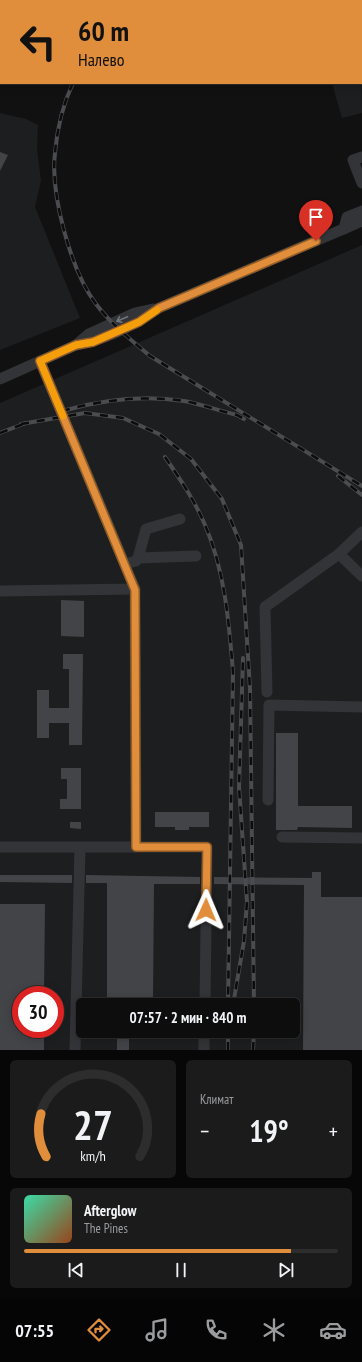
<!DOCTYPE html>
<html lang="ru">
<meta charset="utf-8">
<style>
:root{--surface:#0d0d0e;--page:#1b1b1c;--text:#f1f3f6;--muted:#9a9c9e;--line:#2d2d2e;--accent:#e08e3b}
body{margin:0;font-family:"PT Sans Narrow",sans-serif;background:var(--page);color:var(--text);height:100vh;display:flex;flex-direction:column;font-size:15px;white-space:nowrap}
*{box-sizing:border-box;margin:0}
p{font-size:13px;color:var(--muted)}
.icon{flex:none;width:22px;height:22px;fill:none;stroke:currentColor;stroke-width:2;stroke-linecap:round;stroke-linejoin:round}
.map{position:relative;height:1050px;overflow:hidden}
.details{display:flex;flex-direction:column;gap:10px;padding:10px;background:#070708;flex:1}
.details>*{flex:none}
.guide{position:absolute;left:0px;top:0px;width:362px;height:84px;box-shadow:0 2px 10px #0003,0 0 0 1px var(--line);background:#e08e3b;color:#111;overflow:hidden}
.speed{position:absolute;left:12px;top:986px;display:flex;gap:8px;font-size:20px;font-weight:700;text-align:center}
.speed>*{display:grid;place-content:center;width:52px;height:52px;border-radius:50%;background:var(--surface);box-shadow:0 2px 10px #0003,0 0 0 1px var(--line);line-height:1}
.speed .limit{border:6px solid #d22;background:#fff;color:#111}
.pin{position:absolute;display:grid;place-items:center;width:34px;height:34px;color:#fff;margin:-41px -17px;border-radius:50% 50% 50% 0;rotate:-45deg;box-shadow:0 0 4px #0007}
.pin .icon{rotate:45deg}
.me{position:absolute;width:44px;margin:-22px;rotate:1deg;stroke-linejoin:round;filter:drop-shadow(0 0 3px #0008)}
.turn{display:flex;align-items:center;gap:14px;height:84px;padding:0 12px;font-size:18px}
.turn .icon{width:52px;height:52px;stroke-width:2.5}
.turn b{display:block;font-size:28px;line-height:34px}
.big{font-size:30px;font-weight:700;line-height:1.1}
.details .card{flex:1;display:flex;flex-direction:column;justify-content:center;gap:6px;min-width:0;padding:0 14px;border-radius:6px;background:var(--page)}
.details .dial{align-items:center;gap:0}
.dial svg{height:104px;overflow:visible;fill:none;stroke:var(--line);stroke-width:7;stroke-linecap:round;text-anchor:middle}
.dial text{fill:var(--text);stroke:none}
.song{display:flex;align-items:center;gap:12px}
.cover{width:48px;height:48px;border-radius:6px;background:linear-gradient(135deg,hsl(160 70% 55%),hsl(20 70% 35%))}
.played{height:4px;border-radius:2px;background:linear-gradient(90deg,var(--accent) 85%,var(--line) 85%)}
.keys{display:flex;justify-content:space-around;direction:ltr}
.heat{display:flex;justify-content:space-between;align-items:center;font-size:22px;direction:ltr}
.details .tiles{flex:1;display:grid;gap:10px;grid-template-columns:1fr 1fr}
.card:last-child{grid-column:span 2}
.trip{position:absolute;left:76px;top:998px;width:224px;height:40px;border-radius:6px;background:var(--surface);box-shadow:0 2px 10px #0003,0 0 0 1px var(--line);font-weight:700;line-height:40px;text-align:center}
.tab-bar{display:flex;height:64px;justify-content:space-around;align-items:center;background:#050506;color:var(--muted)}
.tab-bar .icon{width:28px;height:28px}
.tab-bar .current{color:var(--accent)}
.tab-bar b{font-size:18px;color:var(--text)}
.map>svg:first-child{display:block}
.built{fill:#1d1e1f;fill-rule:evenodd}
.building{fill:#434448}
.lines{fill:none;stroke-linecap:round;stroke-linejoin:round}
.minor{stroke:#323437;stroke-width:11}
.rail-casing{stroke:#4a4c50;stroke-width:4}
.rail{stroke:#0c0c0d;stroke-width:2.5;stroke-dasharray:8;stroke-linecap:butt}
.oneway{stroke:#71757b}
.route-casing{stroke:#925c26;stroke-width:10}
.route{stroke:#e08e3b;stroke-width:7}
.slow{stroke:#f59e0b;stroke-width:7}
</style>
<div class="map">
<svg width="362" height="1050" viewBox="0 0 362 1050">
<rect width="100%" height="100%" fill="#111112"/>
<g class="built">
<polygon points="361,68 362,113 342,118 332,83 361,83"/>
<polygon points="0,113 26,119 38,125 37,149 41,181 35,207 80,318 0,350"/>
<path d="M362,245V1050H0V403ZM21,995H55V1029H21ZM83,1005H293V1031H83Z"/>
</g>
<g class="building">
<polygon points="0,152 8,155 0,171"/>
<polygon points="61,600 84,601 84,637 61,636"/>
<polygon points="63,654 83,654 82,745 69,745 69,723 49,723 49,738 37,738 37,690 49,690 49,708 69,708 69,669 63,669"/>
<polygon points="276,733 298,733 298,806 352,806 352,828 298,827 297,830 276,830"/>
<polygon points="61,768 81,768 81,809 60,809 60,799 67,799 67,779 61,779"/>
<polygon points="155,812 209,812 209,827 189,827 189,830 175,830 175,827 155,827"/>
<polygon points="70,822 81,822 81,829 70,828"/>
<polygon points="312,872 321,872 321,897 362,897 362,1050 303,1050 304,885 214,884 214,877 312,878"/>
<polygon points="0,875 72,875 72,883 0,882"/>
<polygon points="86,875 200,877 200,884 154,884 153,1000 129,1000 129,1005 117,1005 117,1000 107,1000 107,883 86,883"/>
<polygon points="0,904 45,904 44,995 21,995 21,1029 44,1029 44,1050 0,1050"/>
<rect x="117" y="1031" width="12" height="19"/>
</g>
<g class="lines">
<g class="minor">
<polyline points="362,157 353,160 362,183"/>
<polyline points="344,229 347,217 362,211"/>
<path d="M76,345C106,340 134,325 159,308L362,221"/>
<polyline points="40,361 135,589 136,847"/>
<polyline points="0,379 76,345 89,334 113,323 135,313 153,309"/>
<polyline points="339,554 362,576"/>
<polyline points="138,558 196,556"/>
<polyline points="125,564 136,561 138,558 146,529 180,519"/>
<polyline points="0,591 135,589"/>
<polyline points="267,692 265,607 339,554 362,532"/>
<polyline points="268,800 269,705 362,707"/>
<polyline points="282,837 362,838"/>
<polyline points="0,847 207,847 205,1005"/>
<polyline points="75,1050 80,847"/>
<polyline points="204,1050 204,1031"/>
</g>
<g class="rail-casing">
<g id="rail">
<polyline points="38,1 43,0"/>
<polyline points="66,1 69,0"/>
<polyline points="83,1 86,0"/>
<polyline points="130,1 132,0"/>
<polyline points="0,10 1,10"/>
<polyline points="0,30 1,29"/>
<polyline points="0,38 1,38"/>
<path d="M73,83C63,104 57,130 55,153C50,194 71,271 96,304C111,324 131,340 150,356L362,486"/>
<path d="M62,411C101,400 144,395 184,401C201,404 219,411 237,415L244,419"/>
<polyline points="21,424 85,413 123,418 159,434 191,459 222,499 241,545 250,689 254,1005"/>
<polyline points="0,433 26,423"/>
<path d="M165,457C180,479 195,501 205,525C225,571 229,623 233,672L228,1005"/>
<polyline points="338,476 362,495"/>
<polyline points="233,1005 244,941 247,902 239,787 243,658"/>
<polyline points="228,1050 228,1031"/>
<polyline points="253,1050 254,1031"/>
</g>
</g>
<use href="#rail" class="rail"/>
</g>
<defs><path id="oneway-shaft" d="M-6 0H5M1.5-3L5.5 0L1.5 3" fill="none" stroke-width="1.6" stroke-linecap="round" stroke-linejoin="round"/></defs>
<use class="oneway" href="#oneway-shaft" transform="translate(122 319) rotate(157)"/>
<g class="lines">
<g class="route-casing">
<polyline id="route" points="206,910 207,847 136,847 135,590 40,361 76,345 93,342 139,322 159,308 316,241"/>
</g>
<use href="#route" class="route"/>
<polyline class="slow" points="63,416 40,361 76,345 93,342 139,322 157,310"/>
</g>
</svg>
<div class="speed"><div class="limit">30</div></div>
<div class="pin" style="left:316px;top:241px;background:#d93025"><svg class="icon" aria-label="arrive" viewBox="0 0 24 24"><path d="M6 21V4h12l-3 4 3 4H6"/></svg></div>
<svg class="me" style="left:206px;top:910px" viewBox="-20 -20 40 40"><path d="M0-17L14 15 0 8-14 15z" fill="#e08e3b" stroke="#fff" stroke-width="4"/></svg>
<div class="trip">07:57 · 2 мин · 840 m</div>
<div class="guide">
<div class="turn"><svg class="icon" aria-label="left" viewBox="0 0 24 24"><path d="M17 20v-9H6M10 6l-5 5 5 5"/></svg><div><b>60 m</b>Налево</div></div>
</div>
</div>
<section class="details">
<div class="tiles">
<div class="card dial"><svg viewBox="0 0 100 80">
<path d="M14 69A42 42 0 1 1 86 69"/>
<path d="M14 69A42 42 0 0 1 10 36" stroke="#e08e3b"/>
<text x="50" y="56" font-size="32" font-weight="700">27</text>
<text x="50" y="72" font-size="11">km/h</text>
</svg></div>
<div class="card"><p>Климат</p>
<div class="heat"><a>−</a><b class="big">19°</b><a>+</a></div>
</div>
<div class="card">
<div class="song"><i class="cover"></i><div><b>Afterglow</b><p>The Pines</p></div></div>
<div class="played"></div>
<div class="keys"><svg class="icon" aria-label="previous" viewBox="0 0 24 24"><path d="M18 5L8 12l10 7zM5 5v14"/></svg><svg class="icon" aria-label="pause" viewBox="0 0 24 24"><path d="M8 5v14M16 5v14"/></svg><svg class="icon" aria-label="next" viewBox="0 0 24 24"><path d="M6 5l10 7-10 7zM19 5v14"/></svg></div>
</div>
</div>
</section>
<nav class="tab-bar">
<b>07:55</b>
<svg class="icon current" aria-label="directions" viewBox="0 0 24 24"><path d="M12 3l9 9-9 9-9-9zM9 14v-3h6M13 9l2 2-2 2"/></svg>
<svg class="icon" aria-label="music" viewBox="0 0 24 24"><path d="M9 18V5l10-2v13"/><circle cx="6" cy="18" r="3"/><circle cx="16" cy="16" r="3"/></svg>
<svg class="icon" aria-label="phone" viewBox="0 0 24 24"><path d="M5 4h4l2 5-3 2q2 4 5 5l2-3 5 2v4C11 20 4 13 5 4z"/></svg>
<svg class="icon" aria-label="climate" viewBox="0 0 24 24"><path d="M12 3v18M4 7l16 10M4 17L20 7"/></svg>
<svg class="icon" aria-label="car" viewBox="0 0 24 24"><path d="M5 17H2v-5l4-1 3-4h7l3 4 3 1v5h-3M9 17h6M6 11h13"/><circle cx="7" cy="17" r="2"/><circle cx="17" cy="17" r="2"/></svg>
</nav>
